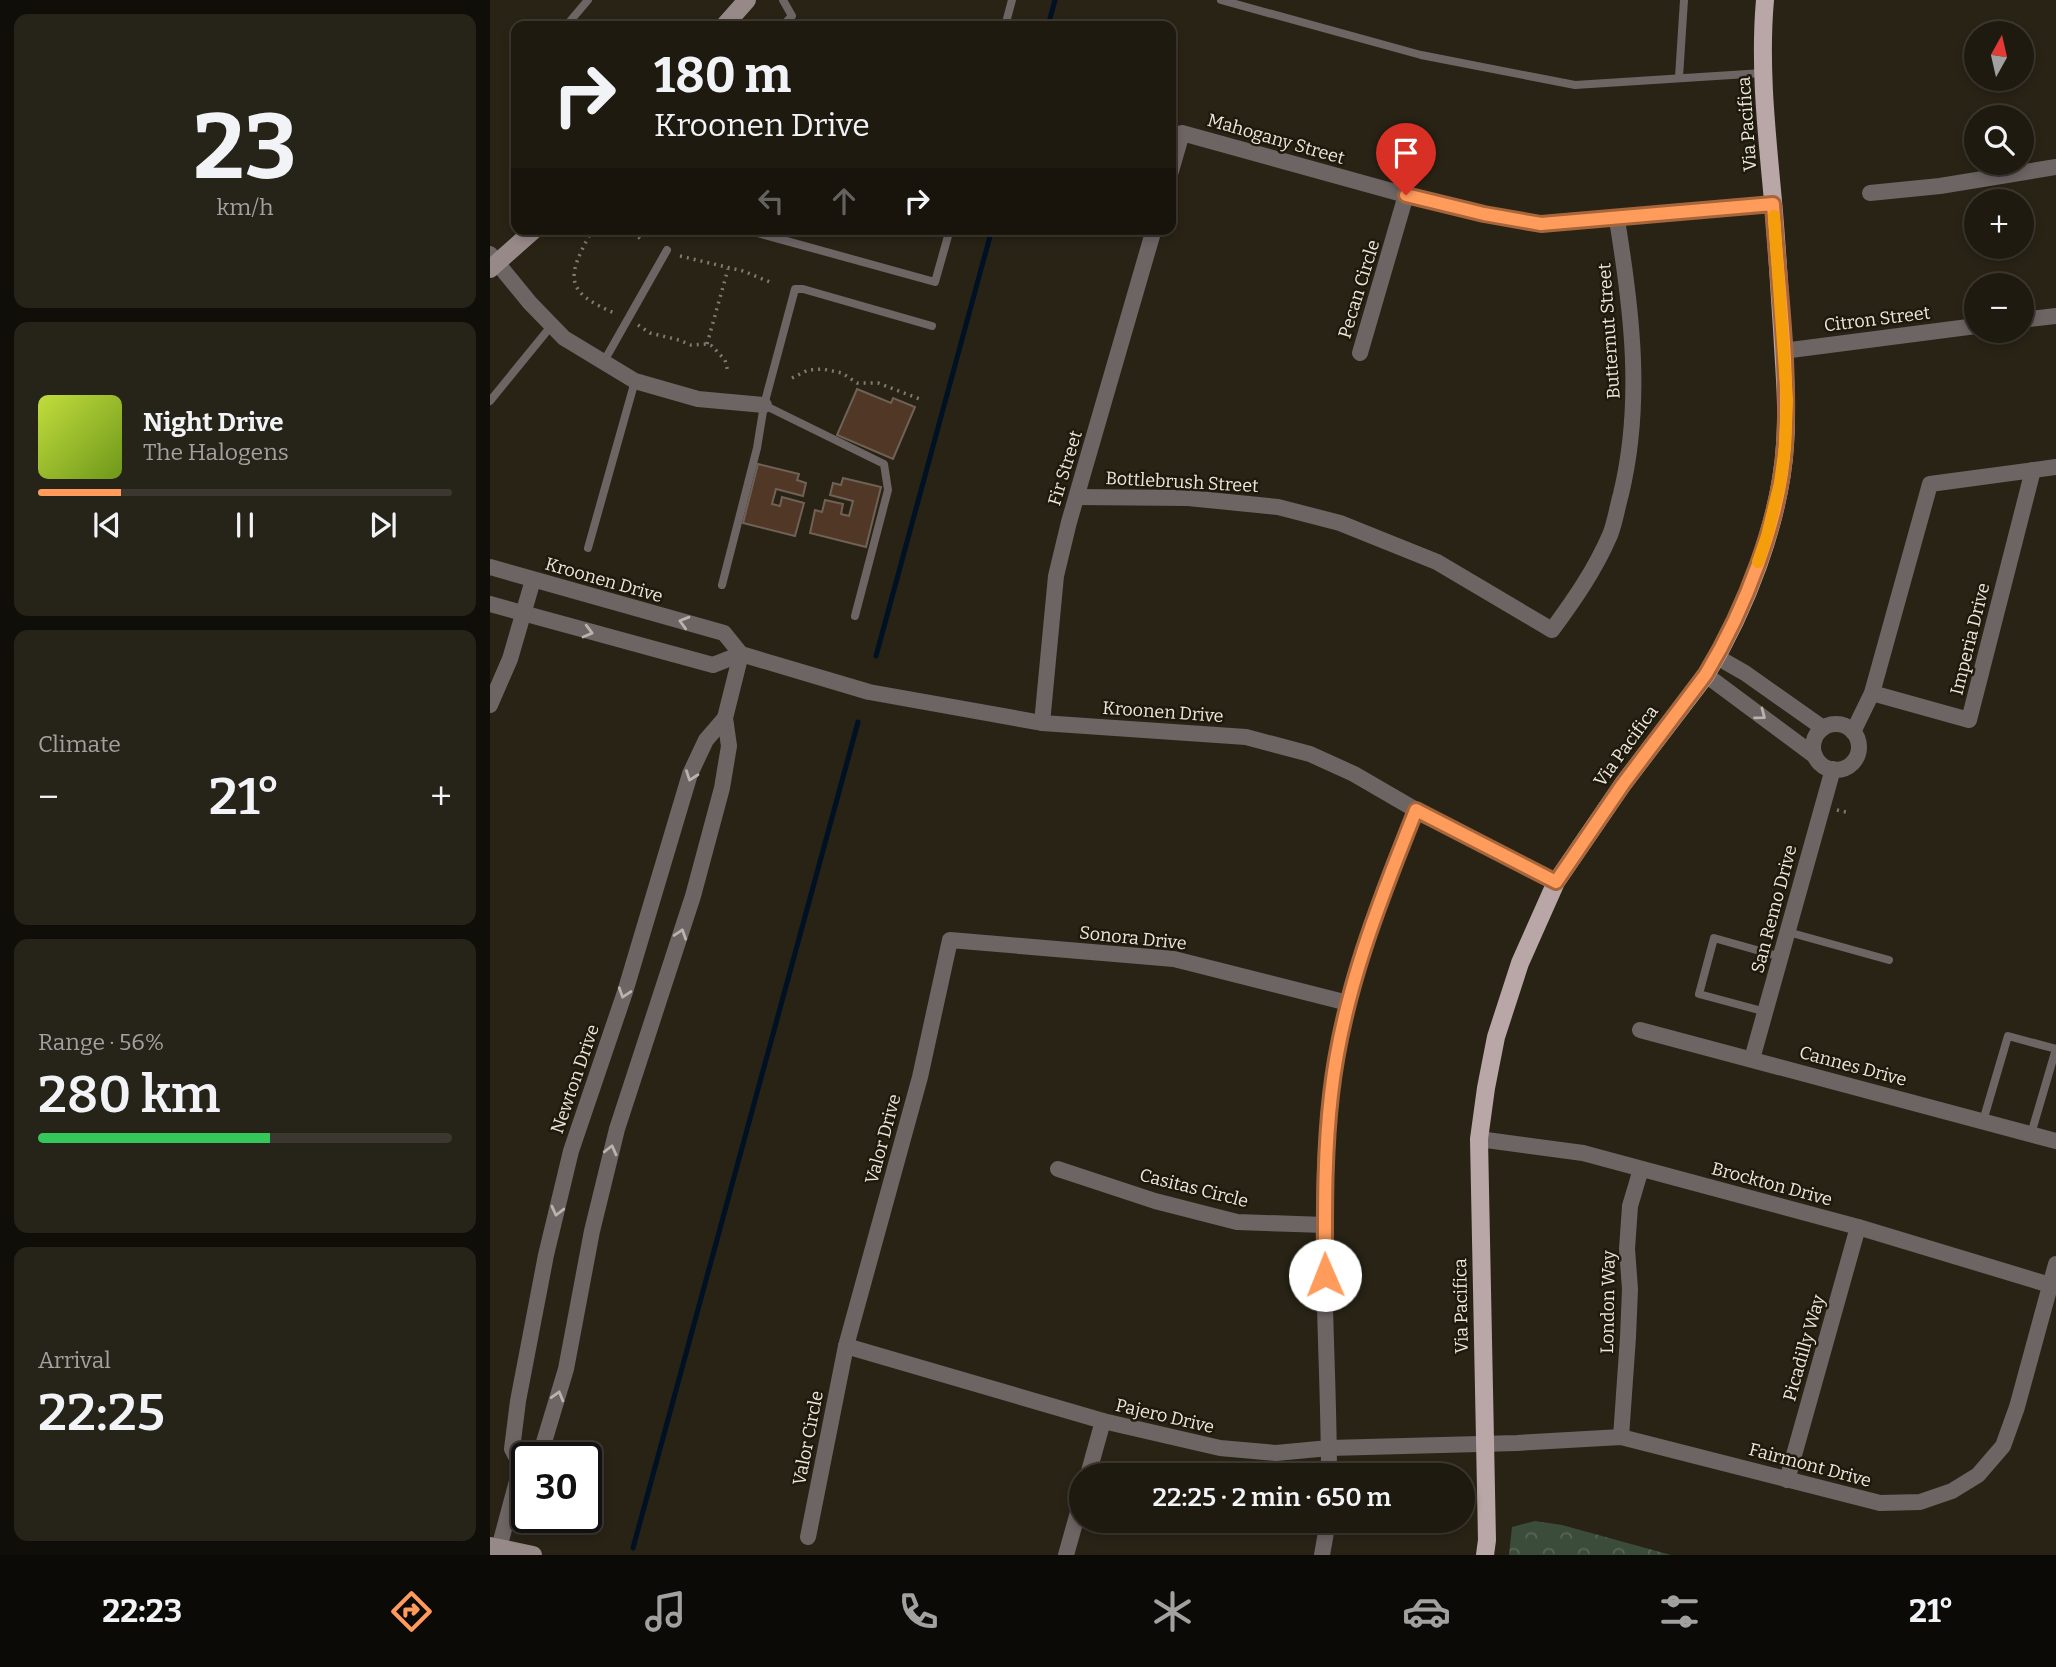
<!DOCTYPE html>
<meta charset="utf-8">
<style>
:root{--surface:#1e1a10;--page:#262319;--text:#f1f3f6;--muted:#a1a19f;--line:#3c3830;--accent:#ff9b5b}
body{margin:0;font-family:Bitter,serif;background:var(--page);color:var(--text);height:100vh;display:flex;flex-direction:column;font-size:26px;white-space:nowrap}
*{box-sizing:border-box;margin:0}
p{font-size:23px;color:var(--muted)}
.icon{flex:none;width:38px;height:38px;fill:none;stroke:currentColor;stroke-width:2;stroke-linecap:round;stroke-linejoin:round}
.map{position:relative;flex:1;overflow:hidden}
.details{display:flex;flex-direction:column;gap:14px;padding:14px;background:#100e09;width:490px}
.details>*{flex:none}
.guide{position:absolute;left:21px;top:21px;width:665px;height:214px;border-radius:14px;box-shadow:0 4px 10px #0003,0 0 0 2px var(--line);background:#1e1a10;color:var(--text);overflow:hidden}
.needle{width:46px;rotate:8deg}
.buttons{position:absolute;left:1474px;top:21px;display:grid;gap:14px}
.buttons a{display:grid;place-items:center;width:70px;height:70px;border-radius:50%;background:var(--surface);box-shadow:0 4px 10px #0003,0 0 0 2px var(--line);font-size:35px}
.speed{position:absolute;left:21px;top:1442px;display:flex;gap:14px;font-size:35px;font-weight:700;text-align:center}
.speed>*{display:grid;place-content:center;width:91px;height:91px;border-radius:50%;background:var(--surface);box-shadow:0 4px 10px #0003,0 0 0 2px var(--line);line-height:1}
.speed .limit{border:4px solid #111;border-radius:10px;background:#fff;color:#111}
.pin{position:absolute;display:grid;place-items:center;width:60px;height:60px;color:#fff;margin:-72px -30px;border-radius:50% 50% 50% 0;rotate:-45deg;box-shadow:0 0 7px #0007}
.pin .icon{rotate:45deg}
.me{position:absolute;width:77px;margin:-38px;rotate:359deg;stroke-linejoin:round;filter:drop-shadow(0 0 5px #0008)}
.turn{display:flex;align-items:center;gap:24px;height:147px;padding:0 28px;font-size:32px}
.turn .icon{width:91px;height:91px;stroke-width:2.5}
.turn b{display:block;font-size:49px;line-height:60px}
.lanes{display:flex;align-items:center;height:66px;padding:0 28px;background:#0003;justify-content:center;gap:35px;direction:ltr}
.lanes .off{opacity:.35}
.big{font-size:52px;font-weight:600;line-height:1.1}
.details .card{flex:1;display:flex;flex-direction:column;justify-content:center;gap:10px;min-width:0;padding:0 24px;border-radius:14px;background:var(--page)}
.details .dial{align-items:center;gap:0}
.dial b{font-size:91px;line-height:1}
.song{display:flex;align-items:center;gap:21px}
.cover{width:84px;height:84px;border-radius:10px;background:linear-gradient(135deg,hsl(70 70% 55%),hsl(80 70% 35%))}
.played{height:7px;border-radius:4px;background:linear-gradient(90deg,var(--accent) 20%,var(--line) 20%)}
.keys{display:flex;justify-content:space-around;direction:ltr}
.heat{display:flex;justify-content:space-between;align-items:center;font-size:38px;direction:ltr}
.charge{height:10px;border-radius:5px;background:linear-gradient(90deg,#34c759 56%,var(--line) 0)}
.trip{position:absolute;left:579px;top:1463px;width:406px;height:70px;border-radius:35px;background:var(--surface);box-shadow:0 4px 10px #0003,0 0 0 2px var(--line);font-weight:600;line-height:70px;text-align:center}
.tab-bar{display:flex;height:112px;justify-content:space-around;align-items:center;background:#0c0a06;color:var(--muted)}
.tab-bar .icon{width:49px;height:49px}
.tab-bar .current{color:var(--accent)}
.tab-bar b{font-size:32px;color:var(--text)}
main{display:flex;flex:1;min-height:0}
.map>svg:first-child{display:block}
.forest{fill:url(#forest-crowns)}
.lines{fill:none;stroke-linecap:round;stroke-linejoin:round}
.stream{stroke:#001123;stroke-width:5}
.building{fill:#513826;stroke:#706157;stroke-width:2}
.path{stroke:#7f7b6f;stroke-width:3.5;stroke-dasharray:2 5;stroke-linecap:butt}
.lane{stroke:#6d6464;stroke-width:8}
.street{stroke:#6d6464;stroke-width:16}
.secondary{stroke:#988989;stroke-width:18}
.primary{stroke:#b9a6a6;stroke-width:18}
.oneway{stroke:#b8b3ad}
.route-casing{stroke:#a6653b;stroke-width:18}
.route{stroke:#ff9b5b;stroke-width:12}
.slow{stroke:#f59e0b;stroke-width:12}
.labels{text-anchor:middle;stroke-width:5;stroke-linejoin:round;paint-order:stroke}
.street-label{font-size:18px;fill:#eae7de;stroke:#1f190c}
</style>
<main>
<section class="details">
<div class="card dial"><b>23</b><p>km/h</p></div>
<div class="card">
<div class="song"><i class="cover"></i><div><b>Night Drive</b><p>The Halogens</p></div></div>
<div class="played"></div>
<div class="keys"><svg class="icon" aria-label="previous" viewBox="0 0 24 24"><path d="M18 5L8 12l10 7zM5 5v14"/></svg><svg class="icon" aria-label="pause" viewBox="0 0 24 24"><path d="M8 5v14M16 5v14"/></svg><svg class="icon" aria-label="next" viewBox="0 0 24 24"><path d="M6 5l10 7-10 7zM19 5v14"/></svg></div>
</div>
<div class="card"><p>Climate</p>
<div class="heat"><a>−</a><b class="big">21°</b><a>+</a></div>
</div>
<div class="card"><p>Range · 56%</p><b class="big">280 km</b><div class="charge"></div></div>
<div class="card"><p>Arrival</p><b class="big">22:25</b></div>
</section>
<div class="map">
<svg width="1566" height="1555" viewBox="0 0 1566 1555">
<defs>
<pattern id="forest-crowns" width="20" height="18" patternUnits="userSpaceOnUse" patternTransform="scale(1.75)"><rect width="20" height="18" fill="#3b4c3b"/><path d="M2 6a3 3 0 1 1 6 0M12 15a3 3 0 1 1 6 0" fill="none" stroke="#586657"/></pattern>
</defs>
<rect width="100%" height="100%" fill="#282315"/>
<polygon class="forest" points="1045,1521 1072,1525 1181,1555 1019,1555 1022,1527"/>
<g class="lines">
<g class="stream">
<polyline points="558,26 565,0"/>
<polyline points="386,656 502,229"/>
<polyline points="143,1548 368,722"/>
</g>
</g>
<g class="building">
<polygon points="367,389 401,403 403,398 425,407 403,459 347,435"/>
<polygon points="268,464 309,474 307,480 316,483 313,496 286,489 282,504 290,506 292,497 314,503 305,536 253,523"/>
<polygon points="353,478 391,487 376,547 320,533 325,510 332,512 335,500 353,504 351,514 359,516 363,501 340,495 343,483 351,485"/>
</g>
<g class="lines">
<g class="path">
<path d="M103,229C76,277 73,292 127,314"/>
<polyline points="137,229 151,239"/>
<polyline points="190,256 253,271 280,282"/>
<polyline points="148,325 160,333 189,340 201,345 217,344 222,346 235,360 238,372"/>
<polyline points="217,344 238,269"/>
<polyline points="302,378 318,370 333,369 352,373 367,383 388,383 432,400"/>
<polyline points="1347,810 1356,812"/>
</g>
<g class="lane">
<polyline points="731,0 931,55 1085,85 1273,73"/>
<polyline points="76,26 98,0"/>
<polyline points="292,26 302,16 293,0"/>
<polyline points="515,26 522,0"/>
<polyline points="1189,77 1194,0"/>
<polyline points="253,229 445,282 460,229"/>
<polyline points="113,363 177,250"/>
<polyline points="0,401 62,325"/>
<polyline points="274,405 394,464 398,490 365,616"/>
<polyline points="98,548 145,381"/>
<polyline points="232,585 267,448 274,405 305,289 313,289 442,326"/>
<polyline points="1298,932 1399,960"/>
<polyline points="1276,1012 1209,994 1224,938 1291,957"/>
<polyline points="1493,1121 1518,1036 1566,1049"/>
<polyline points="1541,1134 1566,1049"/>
</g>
<g class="street">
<polyline points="681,171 692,133 916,195 994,214 1051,224 1283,204"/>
<polyline points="1380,193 1450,186 1566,167"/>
<polyline points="0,254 40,303 74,338 145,381 208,399 274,405"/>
<polyline points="1531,320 1566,316"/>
<polyline points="1293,351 1486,326"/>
<polyline points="870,353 916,195"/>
<path d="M587,497L698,498L788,507L850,523L947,562L1062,630C1084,600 1105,570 1120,535C1125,523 1127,508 1131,494C1153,403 1142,311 1127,220"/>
<polyline points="0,567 234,633 251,654 379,692 552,723 756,737 820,754 864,774 926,810 1066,882"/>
<polyline points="0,604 223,665 251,654"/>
<polyline points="1227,657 1255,673 1333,728"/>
<polyline points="1216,675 1325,756"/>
<polyline points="1382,693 1479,720 1543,470"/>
<polyline points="0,705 20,659 43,580"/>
<polyline points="552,723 566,576 579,522 664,229"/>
<circle cx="1346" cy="747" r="23"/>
<polyline points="1363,732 1382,693 1440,484 1566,467"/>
<polyline points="1150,1030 1566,1141"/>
<polyline points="1262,1059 1343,769"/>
<polyline points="989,1139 1093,1153 1368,1227 1560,1285"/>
<polyline points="568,1169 665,1201 747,1222 835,1225"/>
<polyline points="356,1346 613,1421 730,1448 786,1453 839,1448 1027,1443 1131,1437 1390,1503 1430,1502 1462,1491 1488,1475 1513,1446 1527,1407 1566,1264"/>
<polyline points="1131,1437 1138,1337 1140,1289 1137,1249 1140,1206 1151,1169"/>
<polyline points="43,1458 51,1452 76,1369 102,1231 127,1129 203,896 232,788 239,746 235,718 251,654"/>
<polyline points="31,1466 22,1449 28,1401 56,1255 81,1151 135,992 200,774 216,740 235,718"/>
<polyline points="598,1475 613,1421"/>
<path d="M839,1475C839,1348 826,1220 841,1094C853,994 889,902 926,810"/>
<polyline points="1297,1480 1368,1227"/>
<polyline points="318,1537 356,1346 430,1077 460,940 684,959 858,1003"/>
<polyline points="9,1548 31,1466 37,1462"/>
<polyline points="576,1555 592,1498"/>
<polyline points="832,1555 838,1521"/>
</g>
<g class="secondary">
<polyline points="234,26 257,0"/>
<polyline points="0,269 45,229"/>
<polyline points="0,1546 43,1555"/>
</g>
<path class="primary" d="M995,1555L997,1540L989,1139L996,1088L1006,1037L1030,963L1066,882L1133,784L1216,675C1256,609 1290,522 1295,445C1298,406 1294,368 1292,329C1289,286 1287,244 1283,201C1277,135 1269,67 1275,0"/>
</g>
<defs><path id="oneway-chevron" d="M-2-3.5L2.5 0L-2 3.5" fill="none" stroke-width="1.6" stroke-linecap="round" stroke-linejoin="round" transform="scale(1.75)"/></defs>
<g class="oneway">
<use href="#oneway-chevron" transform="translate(194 622) rotate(-164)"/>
<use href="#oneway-chevron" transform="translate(98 632) rotate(15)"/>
<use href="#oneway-chevron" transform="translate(1271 715) rotate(37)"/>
<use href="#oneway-chevron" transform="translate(201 776) rotate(110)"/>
<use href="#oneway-chevron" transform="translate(191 934) rotate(-72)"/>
<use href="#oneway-chevron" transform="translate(134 993) rotate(108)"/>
<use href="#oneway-chevron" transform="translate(121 1150) rotate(-76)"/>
<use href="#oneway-chevron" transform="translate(67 1211) rotate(104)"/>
<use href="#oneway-chevron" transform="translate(68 1396) rotate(-74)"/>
</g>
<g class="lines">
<g class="route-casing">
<path id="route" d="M835,1275C835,1215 834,1155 841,1095C852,995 889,902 926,810L1066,882L1133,784L1216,674C1254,611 1291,519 1295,444C1300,365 1288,284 1283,204L1051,224L994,214L916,195"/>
</g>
<use href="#route" class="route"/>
<polyline class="slow" points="1268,562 1277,536 1290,483 1295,447 1297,400 1284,216"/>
</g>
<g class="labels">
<g class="street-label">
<text transform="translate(1257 124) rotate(-94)" y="6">Via Pacifica</text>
<text transform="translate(786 139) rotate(16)" y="6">Mahogany Street</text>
<text transform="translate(869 289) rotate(-73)" y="6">Pecan Circle</text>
<text transform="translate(1387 319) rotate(-7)" y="6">Citron Street</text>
<text transform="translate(1119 331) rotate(-94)" y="6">Butternut Street</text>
<text transform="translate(575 468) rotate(-73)" y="6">Fir Street</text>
<text transform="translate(692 482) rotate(3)" y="6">Bottlebrush Street</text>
<text transform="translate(114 580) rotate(16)" y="6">Kroonen Drive</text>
<text transform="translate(1480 639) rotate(-76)" y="6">Imperia Drive</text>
<text transform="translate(673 712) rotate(4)" y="6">Kroonen Drive</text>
<text transform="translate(1136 746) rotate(-54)" y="6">Via Pacifica</text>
<text transform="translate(1284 909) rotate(-75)" y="6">San Remo Drive</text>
<text transform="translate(643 938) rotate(6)" y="6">Sonora Drive</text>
<text transform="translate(1363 1066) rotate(15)" y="6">Cannes Drive</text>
<text transform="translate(85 1079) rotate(-71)" y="6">Newton Drive</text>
<text transform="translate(393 1139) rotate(-75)" y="6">Valor Drive</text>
<text transform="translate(1282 1184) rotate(15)" y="6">Brockton Drive</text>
<text transform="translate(704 1188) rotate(14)" y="6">Casitas Circle</text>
<text transform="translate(1118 1302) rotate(-89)" y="6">London Way</text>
<text transform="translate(971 1306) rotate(-91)" y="6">Via Pacifica</text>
<text transform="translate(1314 1348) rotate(-74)" y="6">Picadilly Way</text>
<text transform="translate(675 1416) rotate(13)" y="6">Pajero Drive</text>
<text transform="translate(318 1438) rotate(-79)" y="6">Valor Circle</text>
<text transform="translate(1320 1465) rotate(15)" y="6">Fairmont Drive</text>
</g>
</g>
</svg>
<div class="buttons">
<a><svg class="needle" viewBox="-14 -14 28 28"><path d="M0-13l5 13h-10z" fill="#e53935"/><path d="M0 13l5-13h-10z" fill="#a1a19f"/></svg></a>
<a><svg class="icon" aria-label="search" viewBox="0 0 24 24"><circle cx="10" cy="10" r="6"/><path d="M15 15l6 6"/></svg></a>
<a>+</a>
<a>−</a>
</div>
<div class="speed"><div class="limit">30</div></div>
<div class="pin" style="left:916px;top:195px;background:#d93025"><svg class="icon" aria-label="arrive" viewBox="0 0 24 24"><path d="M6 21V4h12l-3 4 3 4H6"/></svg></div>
<svg class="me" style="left:835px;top:1275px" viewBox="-20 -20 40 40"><circle r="19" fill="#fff"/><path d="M0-13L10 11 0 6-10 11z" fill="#ff9b5b"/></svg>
<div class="trip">22:25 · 2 min · 650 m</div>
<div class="guide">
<div class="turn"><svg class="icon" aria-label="right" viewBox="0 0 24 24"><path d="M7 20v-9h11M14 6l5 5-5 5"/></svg><div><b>180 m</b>Kroonen Drive</div></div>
<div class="lanes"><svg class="icon off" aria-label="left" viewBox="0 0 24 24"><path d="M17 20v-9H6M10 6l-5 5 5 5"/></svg><svg class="icon off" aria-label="ahead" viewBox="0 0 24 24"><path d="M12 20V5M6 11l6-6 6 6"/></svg><svg class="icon" aria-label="right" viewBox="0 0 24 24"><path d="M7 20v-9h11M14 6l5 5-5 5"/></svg></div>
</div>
</div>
</main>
<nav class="tab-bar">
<b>22:23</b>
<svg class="icon current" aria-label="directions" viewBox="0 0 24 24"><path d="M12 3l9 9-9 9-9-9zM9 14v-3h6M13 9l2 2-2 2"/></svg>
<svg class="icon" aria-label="music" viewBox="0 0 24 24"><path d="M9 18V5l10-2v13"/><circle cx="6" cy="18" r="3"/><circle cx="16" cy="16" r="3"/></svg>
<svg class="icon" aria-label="phone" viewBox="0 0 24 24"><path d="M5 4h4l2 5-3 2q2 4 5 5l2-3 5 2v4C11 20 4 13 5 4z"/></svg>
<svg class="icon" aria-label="climate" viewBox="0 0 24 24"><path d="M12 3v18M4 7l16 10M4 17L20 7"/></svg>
<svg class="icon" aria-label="car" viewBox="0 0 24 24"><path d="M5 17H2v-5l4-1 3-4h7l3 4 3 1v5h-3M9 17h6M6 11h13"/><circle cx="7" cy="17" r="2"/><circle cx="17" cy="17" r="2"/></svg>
<svg class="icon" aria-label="filters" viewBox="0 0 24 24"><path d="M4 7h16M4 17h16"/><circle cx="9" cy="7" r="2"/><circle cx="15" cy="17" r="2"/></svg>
<b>21°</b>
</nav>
